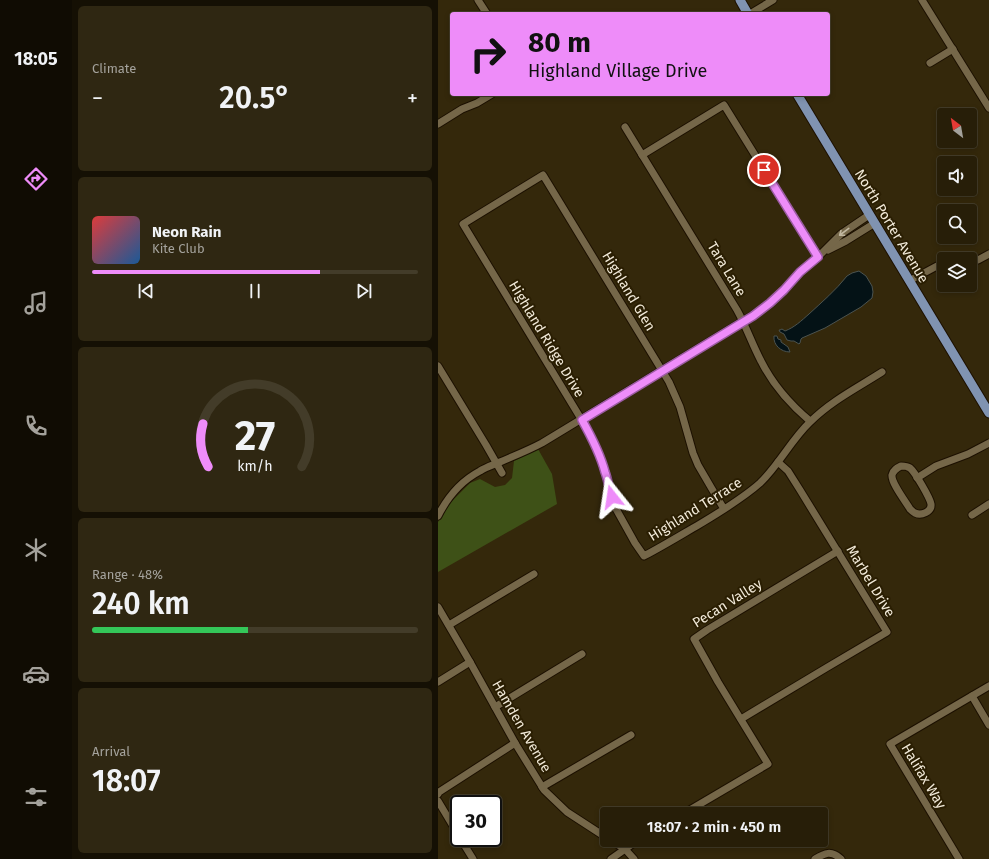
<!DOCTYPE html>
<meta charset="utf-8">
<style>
:root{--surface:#271e08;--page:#2f2712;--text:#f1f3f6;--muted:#a4a29c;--line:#433c29;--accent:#ee8cf9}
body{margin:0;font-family:"Fira Sans",sans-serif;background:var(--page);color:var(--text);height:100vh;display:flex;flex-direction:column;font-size:15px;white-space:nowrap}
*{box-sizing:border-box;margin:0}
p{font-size:13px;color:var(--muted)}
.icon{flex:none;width:22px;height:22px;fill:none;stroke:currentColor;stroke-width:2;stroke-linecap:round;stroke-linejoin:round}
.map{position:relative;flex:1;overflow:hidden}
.drawer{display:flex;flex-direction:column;gap:6px;padding:6px;background:#151004;width:366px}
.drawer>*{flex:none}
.banner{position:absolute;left:12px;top:12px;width:380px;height:84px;border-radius:4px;box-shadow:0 2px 6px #0003,0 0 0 1px var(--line);background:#ee8cf9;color:#111;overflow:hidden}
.needle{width:26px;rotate:329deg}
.controls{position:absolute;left:499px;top:108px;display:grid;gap:8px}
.controls a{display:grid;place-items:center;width:40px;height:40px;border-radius:4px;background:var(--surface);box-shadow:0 2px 6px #0003,0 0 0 1px var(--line);font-size:20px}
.speed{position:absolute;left:12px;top:795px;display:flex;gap:8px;font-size:20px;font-weight:700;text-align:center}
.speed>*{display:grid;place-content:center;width:52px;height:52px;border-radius:50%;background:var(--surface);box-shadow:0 2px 6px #0003,0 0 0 1px var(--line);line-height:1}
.speed .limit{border:2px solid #111;border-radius:6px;background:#fff;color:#111}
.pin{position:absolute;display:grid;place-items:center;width:34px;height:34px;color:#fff;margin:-17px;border:2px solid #fff;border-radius:50%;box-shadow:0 1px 4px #0007}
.me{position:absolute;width:44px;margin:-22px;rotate:345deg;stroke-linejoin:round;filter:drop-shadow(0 0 3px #0008)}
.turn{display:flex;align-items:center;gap:14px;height:84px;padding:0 12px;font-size:18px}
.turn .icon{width:52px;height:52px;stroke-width:2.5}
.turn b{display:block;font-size:28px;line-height:34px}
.big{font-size:30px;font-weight:600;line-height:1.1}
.drawer .widget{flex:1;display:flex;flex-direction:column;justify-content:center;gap:6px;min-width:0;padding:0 14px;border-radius:6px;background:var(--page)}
.drawer .dial{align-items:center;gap:0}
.dial svg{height:104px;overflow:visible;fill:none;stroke:var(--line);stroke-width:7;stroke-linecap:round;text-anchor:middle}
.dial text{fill:var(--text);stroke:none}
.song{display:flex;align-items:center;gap:12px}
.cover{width:48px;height:48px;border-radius:6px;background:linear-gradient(135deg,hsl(0 70% 55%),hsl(210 70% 35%))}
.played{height:4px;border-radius:2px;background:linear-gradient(90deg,var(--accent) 70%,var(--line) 70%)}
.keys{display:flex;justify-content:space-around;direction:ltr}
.heat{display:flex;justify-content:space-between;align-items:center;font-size:22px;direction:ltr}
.charge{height:6px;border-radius:3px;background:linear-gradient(90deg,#34c759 48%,var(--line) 0)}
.trip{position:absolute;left:162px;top:807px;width:228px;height:40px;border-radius:4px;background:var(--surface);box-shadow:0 2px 6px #0003,0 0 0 1px var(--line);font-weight:600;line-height:40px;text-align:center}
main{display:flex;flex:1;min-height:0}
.menu{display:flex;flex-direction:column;width:72px;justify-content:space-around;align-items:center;background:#100c03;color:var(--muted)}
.menu .icon{width:28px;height:28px}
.menu .selected{color:var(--accent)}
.menu b{font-size:18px;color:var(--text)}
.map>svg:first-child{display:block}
.green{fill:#3e5117}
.water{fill:#041216;stroke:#4b5350}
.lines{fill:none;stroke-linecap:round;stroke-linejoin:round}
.minor-casing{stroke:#1c1000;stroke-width:9}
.major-casing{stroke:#1c1000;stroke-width:11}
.minor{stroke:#756749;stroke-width:7}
.major{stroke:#8093b1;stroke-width:9}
.oneway{stroke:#c0b69f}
.route-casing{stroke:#9b5ba2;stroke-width:10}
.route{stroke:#ee8cf9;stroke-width:7}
.labels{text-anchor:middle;stroke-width:4;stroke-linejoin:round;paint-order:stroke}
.street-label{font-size:14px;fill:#f2ead9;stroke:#2a1e02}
</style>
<main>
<nav class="menu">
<b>18:05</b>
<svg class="icon selected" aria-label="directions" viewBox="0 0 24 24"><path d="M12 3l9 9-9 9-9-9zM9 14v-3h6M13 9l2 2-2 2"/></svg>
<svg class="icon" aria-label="music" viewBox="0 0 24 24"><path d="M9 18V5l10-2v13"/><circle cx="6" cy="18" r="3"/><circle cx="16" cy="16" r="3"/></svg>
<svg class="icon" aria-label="phone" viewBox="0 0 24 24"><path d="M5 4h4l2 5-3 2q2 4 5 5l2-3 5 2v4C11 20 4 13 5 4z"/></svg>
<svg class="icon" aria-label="climate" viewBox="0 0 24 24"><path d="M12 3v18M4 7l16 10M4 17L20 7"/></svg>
<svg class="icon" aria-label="car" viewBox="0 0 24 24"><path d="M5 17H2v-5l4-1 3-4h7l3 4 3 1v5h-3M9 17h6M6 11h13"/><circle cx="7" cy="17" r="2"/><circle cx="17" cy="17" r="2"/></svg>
<svg class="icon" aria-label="filters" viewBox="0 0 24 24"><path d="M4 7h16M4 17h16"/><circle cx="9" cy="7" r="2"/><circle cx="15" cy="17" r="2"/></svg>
</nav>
<section class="drawer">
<div class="widget"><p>Climate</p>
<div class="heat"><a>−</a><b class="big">20.5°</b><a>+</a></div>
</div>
<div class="widget">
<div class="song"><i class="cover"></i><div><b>Neon Rain</b><p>Kite Club</p></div></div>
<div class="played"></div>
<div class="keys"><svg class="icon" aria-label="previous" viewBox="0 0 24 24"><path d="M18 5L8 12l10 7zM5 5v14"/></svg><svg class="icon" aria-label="pause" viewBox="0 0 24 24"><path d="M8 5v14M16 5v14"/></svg><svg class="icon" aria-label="next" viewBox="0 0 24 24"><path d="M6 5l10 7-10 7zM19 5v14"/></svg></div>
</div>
<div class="widget dial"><svg viewBox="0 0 100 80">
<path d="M14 69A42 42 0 1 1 86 69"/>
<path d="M14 69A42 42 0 0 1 10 36" stroke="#ee8cf9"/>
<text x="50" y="56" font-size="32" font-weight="700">27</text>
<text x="50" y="72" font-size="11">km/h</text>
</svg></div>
<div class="widget"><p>Range · 48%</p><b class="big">240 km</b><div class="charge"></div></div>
<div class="widget"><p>Arrival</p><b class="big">18:07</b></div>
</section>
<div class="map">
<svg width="551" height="859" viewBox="0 0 551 859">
<rect width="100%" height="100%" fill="#34280b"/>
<polygon class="green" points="100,449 114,474 119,504 0,572 0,522 13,502 32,483 42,479 57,487 67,485 74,478 76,461"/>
<g class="water">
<path d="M421,271L428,276L434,286L435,292L434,298L423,307L387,328L364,338L363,339L362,343L361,344L356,341H353L349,340L346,334L342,332L341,330H342L344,329L347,331C357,327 363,321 371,314C384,302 398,290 409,276L414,273Z"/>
<path d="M336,336H339L340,339L343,340V342L350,347L352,352C343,352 335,345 336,336Z"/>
</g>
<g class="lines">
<g class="minor-casing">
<g id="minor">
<polyline points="40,0 49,14"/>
<polyline points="484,0 551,108"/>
<polyline points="312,14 335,0"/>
<polyline points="492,63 515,49"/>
<polyline points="0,124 24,109 39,103 54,94"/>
<path d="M187,127L299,310C308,326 314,344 323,361C334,383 353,405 372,421"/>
<polyline points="204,155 286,105 380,257"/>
<polyline points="390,250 408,241 437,223"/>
<polyline points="532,261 540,260 551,254"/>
<polyline points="471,281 499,266 506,265"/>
<polyline points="0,366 48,445 64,473"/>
<path d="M463,466C467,466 469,466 472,468C477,472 492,498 493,504C494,512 483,516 477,513C475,512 474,511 472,509C468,502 453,483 454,475C455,470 459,468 463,466Z"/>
<polyline points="479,478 498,466 530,454 551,443"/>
<path d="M286,509L274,489L260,465L255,453L242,407L231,382L105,175L25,224L151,432L161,454L177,507L197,543L206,556C225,546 243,535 262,524C282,512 304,499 322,483C341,465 353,440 372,422C393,401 419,388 444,372"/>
<polyline points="534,515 551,504"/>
<path d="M0,516C9,498 23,481 42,471C48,467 55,465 62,462C76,456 91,450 104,443L315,315L333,303L346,290L362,272L383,254L403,234L431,215"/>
<polyline points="0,607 32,662 77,743 106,790 129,812 169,838"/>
<polyline points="11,625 96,574"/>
<polyline points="0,682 32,662"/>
<polyline points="534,696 551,725"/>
<polyline points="57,707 144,654"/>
<polyline points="303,719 388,668 449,632 362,490 350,471 340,462"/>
<polyline points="104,787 193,735"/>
<polyline points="0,794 1,792 77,743"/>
<polyline points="0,801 21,836"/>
<polyline points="245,814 330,764 280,682 256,639 269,630 400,551"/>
<polyline points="22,838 35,859"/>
<polyline points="172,840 187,849 196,859"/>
<polyline points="173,859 200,840"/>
<path d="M377,859C387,853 393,850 403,859"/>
<polyline points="521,859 452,744 551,686"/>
</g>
</g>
<g class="major-casing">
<g id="major">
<polyline points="302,0 310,14"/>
<polyline points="359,94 551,413"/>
</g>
</g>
<use href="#minor" class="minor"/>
<use href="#major" class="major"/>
</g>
<defs><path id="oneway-shaft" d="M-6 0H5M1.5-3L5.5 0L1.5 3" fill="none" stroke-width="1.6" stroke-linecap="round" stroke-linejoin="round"/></defs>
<use class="oneway" href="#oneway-shaft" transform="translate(406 232) rotate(143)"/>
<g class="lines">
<g class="route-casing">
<path id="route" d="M174,497C171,489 170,480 167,472C162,453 153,436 144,420L315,316L332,303L346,290L362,272L380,257L326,170"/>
</g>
<use href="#route" class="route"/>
</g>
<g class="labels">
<g class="street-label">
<text transform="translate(454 226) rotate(59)" y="5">North Porter Avenue</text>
<text transform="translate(289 269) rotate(59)" y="5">Tara Lane</text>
<text transform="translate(191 291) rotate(59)" y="5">Highland Glen</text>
<text transform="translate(109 339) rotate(59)" y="5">Highland Ridge Drive</text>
<text transform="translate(257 509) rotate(-32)" y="5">Highland Terrace</text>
<text transform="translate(433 581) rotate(59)" y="5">Marbel Drive</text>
<text transform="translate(289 603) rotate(-32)" y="5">Pecan Valley</text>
<text transform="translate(84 726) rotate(60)" y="5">Hamden Avenue</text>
<text transform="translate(486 776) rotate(59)" y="5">Halifax Way</text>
</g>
</g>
</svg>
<div class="controls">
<a><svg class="needle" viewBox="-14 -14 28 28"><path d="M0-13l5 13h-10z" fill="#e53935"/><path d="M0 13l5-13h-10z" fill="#a4a29c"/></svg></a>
<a><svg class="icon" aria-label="sound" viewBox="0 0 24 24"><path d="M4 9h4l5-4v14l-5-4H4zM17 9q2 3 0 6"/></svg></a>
<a><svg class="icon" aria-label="search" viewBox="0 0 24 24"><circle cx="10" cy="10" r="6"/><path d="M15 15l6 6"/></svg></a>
<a><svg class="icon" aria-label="layers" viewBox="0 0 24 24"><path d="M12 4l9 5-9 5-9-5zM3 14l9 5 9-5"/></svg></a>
</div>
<div class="speed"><div class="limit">30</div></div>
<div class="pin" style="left:326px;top:170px;background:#d93025"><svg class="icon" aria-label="arrive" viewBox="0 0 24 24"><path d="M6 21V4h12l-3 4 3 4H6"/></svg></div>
<svg class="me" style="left:174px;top:497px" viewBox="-20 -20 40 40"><path d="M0-17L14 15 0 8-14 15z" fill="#ee8cf9" stroke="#fff" stroke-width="4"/></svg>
<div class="trip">18:07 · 2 min · 450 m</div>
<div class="banner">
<div class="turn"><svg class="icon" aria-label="right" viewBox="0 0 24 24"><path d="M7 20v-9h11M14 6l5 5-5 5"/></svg><div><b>80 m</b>Highland Village Drive</div></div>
</div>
</div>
</main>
